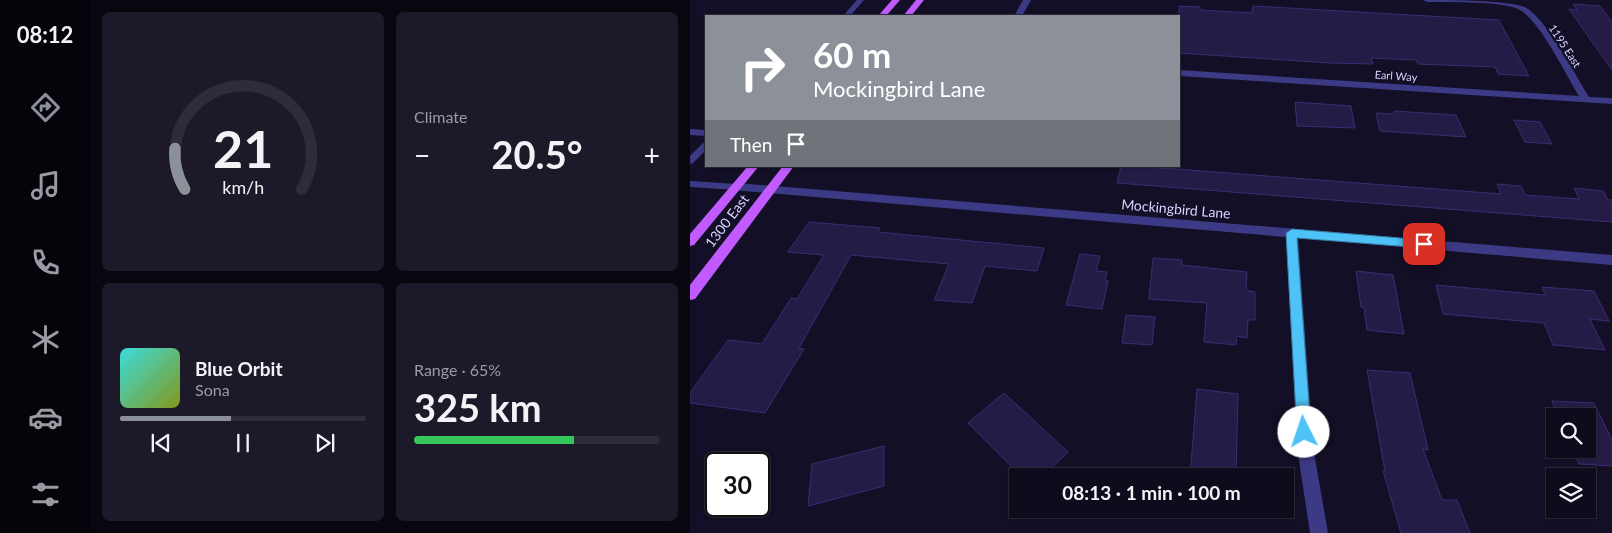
<!DOCTYPE html>
<meta charset="utf-8">
<style>
:root{--surface:#0e0b1c;--page:#1c1929;--text:#f1f3f6;--muted:#9b9ba3;--line:#2e2b3b;--accent:#8c9099}
body{margin:0;font-family:Lato,sans-serif;background:var(--page);color:var(--text);height:100vh;display:flex;flex-direction:column;font-size:19px;white-space:nowrap}
*{box-sizing:border-box;margin:0}
p{font-size:16px;color:var(--muted)}
.icon{flex:none;width:28px;height:28px;fill:none;stroke:currentColor;stroke-width:2;stroke-linecap:round;stroke-linejoin:round}
.map{position:relative;flex:1;overflow:hidden}
.side{display:flex;flex-direction:column;gap:12px;padding:12px;background:#08060f;width:600px}
.side>*{flex:none}
.banner{position:absolute;left:15px;top:15px;width:475px;height:152px;border-radius:0px;box-shadow:0 1px 4px #0004,0 0 0 1px var(--line);background:#8c9099;color:#fff;overflow:hidden}
.controls{position:absolute;left:856px;top:408px;display:grid;gap:10px}
.controls a{display:grid;place-items:center;width:50px;height:50px;border-radius:0px;background:var(--surface);box-shadow:0 1px 4px #0004,0 0 0 1px var(--line);font-size:25px}
.speed{position:absolute;left:15px;top:452px;display:flex;gap:10px;font-size:25px;font-weight:700;text-align:center}
.speed>*{display:grid;place-content:center;width:65px;height:65px;border-radius:50%;background:var(--surface);box-shadow:0 1px 4px #0004,0 0 0 1px var(--line);line-height:1}
.speed .limit{border:2px solid #111;border-radius:8px;background:#fff;color:#111}
.pin{position:absolute;display:grid;place-items:center;width:42px;height:42px;color:#fff;margin:-21px;border-radius:10px;box-shadow:0 2px 8px #0006}
.me{position:absolute;width:55px;margin:-28px;rotate:356deg;stroke-linejoin:round;filter:drop-shadow(0 0 4px #0008)}
.turn{display:flex;align-items:center;gap:18px;height:105px;padding:0 25px;font-size:22px}
.turn .icon{width:65px;height:65px;stroke-width:2.5}
.turn b{display:block;font-size:35px;line-height:42px}
.then{display:flex;align-items:center;height:48px;padding:0 25px;background:#0003;gap:10px;font-size:19px}
.big{font-size:38px;font-weight:700;line-height:1.1}
.side .tile{flex:1;display:flex;flex-direction:column;justify-content:center;gap:8px;min-width:0;padding:0 18px;border-radius:8px;background:var(--page)}
.side .dial{align-items:center;gap:0}
.dial svg{height:130px;overflow:visible;fill:none;stroke:var(--line);stroke-width:7;stroke-linecap:round;text-anchor:middle}
.dial text{fill:var(--text);stroke:none}
.song{display:flex;align-items:center;gap:15px}
.cover{width:60px;height:60px;border-radius:8px;background:linear-gradient(135deg,hsl(180 70% 55%),hsl(70 70% 35%))}
.played{height:5px;border-radius:2px;background:linear-gradient(90deg,var(--accent) 45%,var(--line) 45%)}
.keys{display:flex;justify-content:space-around;direction:ltr}
.heat{display:flex;justify-content:space-between;align-items:center;font-size:28px;direction:ltr}
.charge{height:8px;border-radius:4px;background:linear-gradient(90deg,#34c759 65%,var(--line) 0)}
.side .tiles{flex:1;display:grid;gap:12px;grid-template-columns:repeat(2,1fr)}
.trip{position:absolute;left:319px;top:468px;width:285px;height:50px;border-radius:0px;background:var(--surface);box-shadow:0 1px 4px #0004,0 0 0 1px var(--line);font-weight:700;line-height:50px;text-align:center}
main{display:flex;flex:1;min-height:0}
.menu{display:flex;flex-direction:column;width:90px;justify-content:space-around;align-items:center;background:#06040b;color:var(--muted)}
.menu .icon{width:35px;height:35px}
.menu .on{color:var(--accent)}
.menu b{font-size:22px;color:var(--text)}
.map>svg:first-child{display:block}
.building{fill:#241b47;stroke:#3b2d73}
.lines{fill:none;stroke-linecap:round;stroke-linejoin:round}
.service{fill:#3d3a85;fill-rule:evenodd}
.minor{fill:#3d3a85;fill-rule:evenodd}
.primary{fill:#c25bff;fill-rule:evenodd}
.route{fill:#4fc3f7;stroke:#337fa1}
.labels{text-anchor:middle;stroke-width:5;stroke-linejoin:round;paint-order:stroke}
.far-street-label{font-size:11px;fill:#d9d4ff;stroke:#130f26}
.street-label{font-size:14px;fill:#d9d4ff;stroke:#130f26}
</style>
<main>
<nav class="menu">
<b>08:12</b>
<svg class="icon on" aria-label="directions" viewBox="0 0 24 24"><path d="M12 3l9 9-9 9-9-9zM9 14v-3h6M13 9l2 2-2 2"/></svg>
<svg class="icon" aria-label="music" viewBox="0 0 24 24"><path d="M9 18V5l10-2v13"/><circle cx="6" cy="18" r="3"/><circle cx="16" cy="16" r="3"/></svg>
<svg class="icon" aria-label="phone" viewBox="0 0 24 24"><path d="M5 4h4l2 5-3 2q2 4 5 5l2-3 5 2v4C11 20 4 13 5 4z"/></svg>
<svg class="icon" aria-label="climate" viewBox="0 0 24 24"><path d="M12 3v18M4 7l16 10M4 17L20 7"/></svg>
<svg class="icon" aria-label="car" viewBox="0 0 24 24"><path d="M5 17H2v-5l4-1 3-4h7l3 4 3 1v5h-3M9 17h6M6 11h13"/><circle cx="7" cy="17" r="2"/><circle cx="17" cy="17" r="2"/></svg>
<svg class="icon" aria-label="filters" viewBox="0 0 24 24"><path d="M4 7h16M4 17h16"/><circle cx="9" cy="7" r="2"/><circle cx="15" cy="17" r="2"/></svg>
</nav>
<section class="side">
<div class="tiles">
<div class="tile dial"><svg viewBox="0 0 100 80">
<path d="M14 69A42 42 0 1 1 86 69"/>
<path d="M14 69A42 42 0 0 1 8 44" stroke="#8c9099"/>
<text x="50" y="56" font-size="32" font-weight="700">21</text>
<text x="50" y="72" font-size="11">km/h</text>
</svg></div>
<div class="tile"><p>Climate</p>
<div class="heat"><a>−</a><b class="big">20.5°</b><a>+</a></div>
</div>
<div class="tile">
<div class="song"><i class="cover"></i><div><b>Blue Orbit</b><p>Sona</p></div></div>
<div class="played"></div>
<div class="keys"><svg class="icon" aria-label="previous" viewBox="0 0 24 24"><path d="M18 5L8 12l10 7zM5 5v14"/></svg><svg class="icon" aria-label="pause" viewBox="0 0 24 24"><path d="M8 5v14M16 5v14"/></svg><svg class="icon" aria-label="next" viewBox="0 0 24 24"><path d="M6 5l10 7-10 7zM19 5v14"/></svg></div>
</div>
<div class="tile"><p>Range · 65%</p><b class="big">325 km</b><div class="charge"></div></div>
</div>
</section>
<div class="map">
<svg width="922" height="533" viewBox="0 0 922 533">
<rect width="100%" height="100%" fill="#130f26"/>
<g class="building">
<polygon points="883,4 910,6 922,22 922,70 879,9 887,10"/>
<polygon points="489,6 510,7 510,10 562,13 563,6 809,20 839,76 808,74 805,67 728,64 726,60 681,58 683,64 640,63 489,53"/>
<polygon points="605,102 661,106 665,128 607,126"/>
<polygon points="704,111 766,115 776,137 690,131 686,113 704,114"/>
<polygon points="824,120 850,122 862,144 835,142"/>
<polygon points="431,166 486,169 811,194 807,184 831,186 835,195 889,199 884,188 913,191 918,200 922,200 922,222 427,183"/>
<polygon points="119,222 190,228 188,232 354,248 347,271 295,266 282,303 244,300 259,264 161,255 109,348 114,349 75,413 0,403 0,393 38,340 72,344 101,298 107,299 134,255 98,252"/>
<polygon points="390,254 410,256 406,271 417,272 415,280 418,281 412,309 376,305"/>
<polygon points="463,258 492,260 492,265 557,272 556,290 565,292 565,320 558,320 557,338 547,336 546,345 514,342 517,303 459,299"/>
<polygon points="666,271 703,275 714,334 677,330 674,308 671,307"/>
<polygon points="746,285 855,295 852,287 904,291 919,321 900,319 915,350 863,345 854,323 753,314"/>
<polygon points="436,315 465,317 462,345 432,343"/>
<polygon points="677,370 720,373 738,450 733,449 752,500 767,500 780,533 711,533 693,471 695,471"/>
<polygon points="507,389 548,394 546,476 500,476"/>
<polygon points="314,393 378,452 353,476 331,476 278,423"/>
<polygon points="862,401 904,403 922,440 922,466 889,464 882,449 898,449 898,416 868,416"/>
<polygon points="194,446 194,486 118,506 122,464"/>
</g>
<g class="lines">
<g class="service">
<polygon points="167,0 174,0 160,16 153,16"/>
<polygon points="0,129 16,130 16,136 0,135"/>
<polygon points="16,142 16,150 3,163 0,164 0,156 13,143"/>
<polygon points="0,181 47,184 52,187 47,190 0,187"/>
</g>
<g class="minor">
<polygon points="333,0 341,0 332,16 324,16"/>
<path d="M733,0C759,0 814,0 835,7C857,19 885,75 899,97L922,98V104L489,76V70L889,96C876,75 850,21 830,10C812,0 759,3 737,2Z"/>
<polygon points="47,183 922,255 922,265 608,238 623,447 638,533 620,533 607,447 596,237 43,190 41,187 43,184"/>
</g>
<g class="primary">
<polygon points="202,0 210,0 196,16 188,16"/>
<polygon points="226,0 234,0 221,16 213,16"/>
<polygon points="58,166 69,166 4,245 0,246 0,234"/>
<polygon points="93,166 104,166 5,299 0,300 0,285"/>
</g>
</g>
<polygon class="route" points="602,229 734,240 739,244 734,248 607,238 621,432 619,437 614,439 609,437 607,432 596,233"/>
<g class="labels">
<g class="far-street-label">
<text transform="translate(875 46) rotate(57)" y="4">1195 East</text>
<text transform="translate(706 76) rotate(4)" y="4">Earl Way</text>
</g>
<g class="street-label">
<text transform="translate(486 209) rotate(5)" y="5">Mockingbird Lane</text>
<text transform="translate(37 221) rotate(-53)" y="5">1300 East</text>
</g>
</g>
</svg>
<div class="controls">
<a><svg class="icon" aria-label="search" viewBox="0 0 24 24"><circle cx="10" cy="10" r="6"/><path d="M15 15l6 6"/></svg></a>
<a><svg class="icon" aria-label="layers" viewBox="0 0 24 24"><path d="M12 4l9 5-9 5-9-5zM3 14l9 5 9-5"/></svg></a>
</div>
<div class="speed"><div class="limit">30</div></div>
<div class="pin" style="left:734px;top:244px;background:#d93025"><svg class="icon" aria-label="arrive" viewBox="0 0 24 24"><path d="M6 21V4h12l-3 4 3 4H6"/></svg></div>
<svg class="me" style="left:614px;top:432px" viewBox="-20 -20 40 40"><circle r="19" fill="#fff"/><path d="M0-13L10 11 0 6-10 11z" fill="#4fc3f7"/></svg>
<div class="trip">08:13 · 1 min · 100 m</div>
<div class="banner">
<div class="turn"><svg class="icon" aria-label="right" viewBox="0 0 24 24"><path d="M7 20v-9h11M14 6l5 5-5 5"/></svg><div><b>60 m</b>Mockingbird Lane</div></div>
<div class="then">Then<svg class="icon" aria-label="arrive" viewBox="0 0 24 24"><path d="M6 21V4h12l-3 4 3 4H6"/></svg></div>
</div>
</div>
</main>
